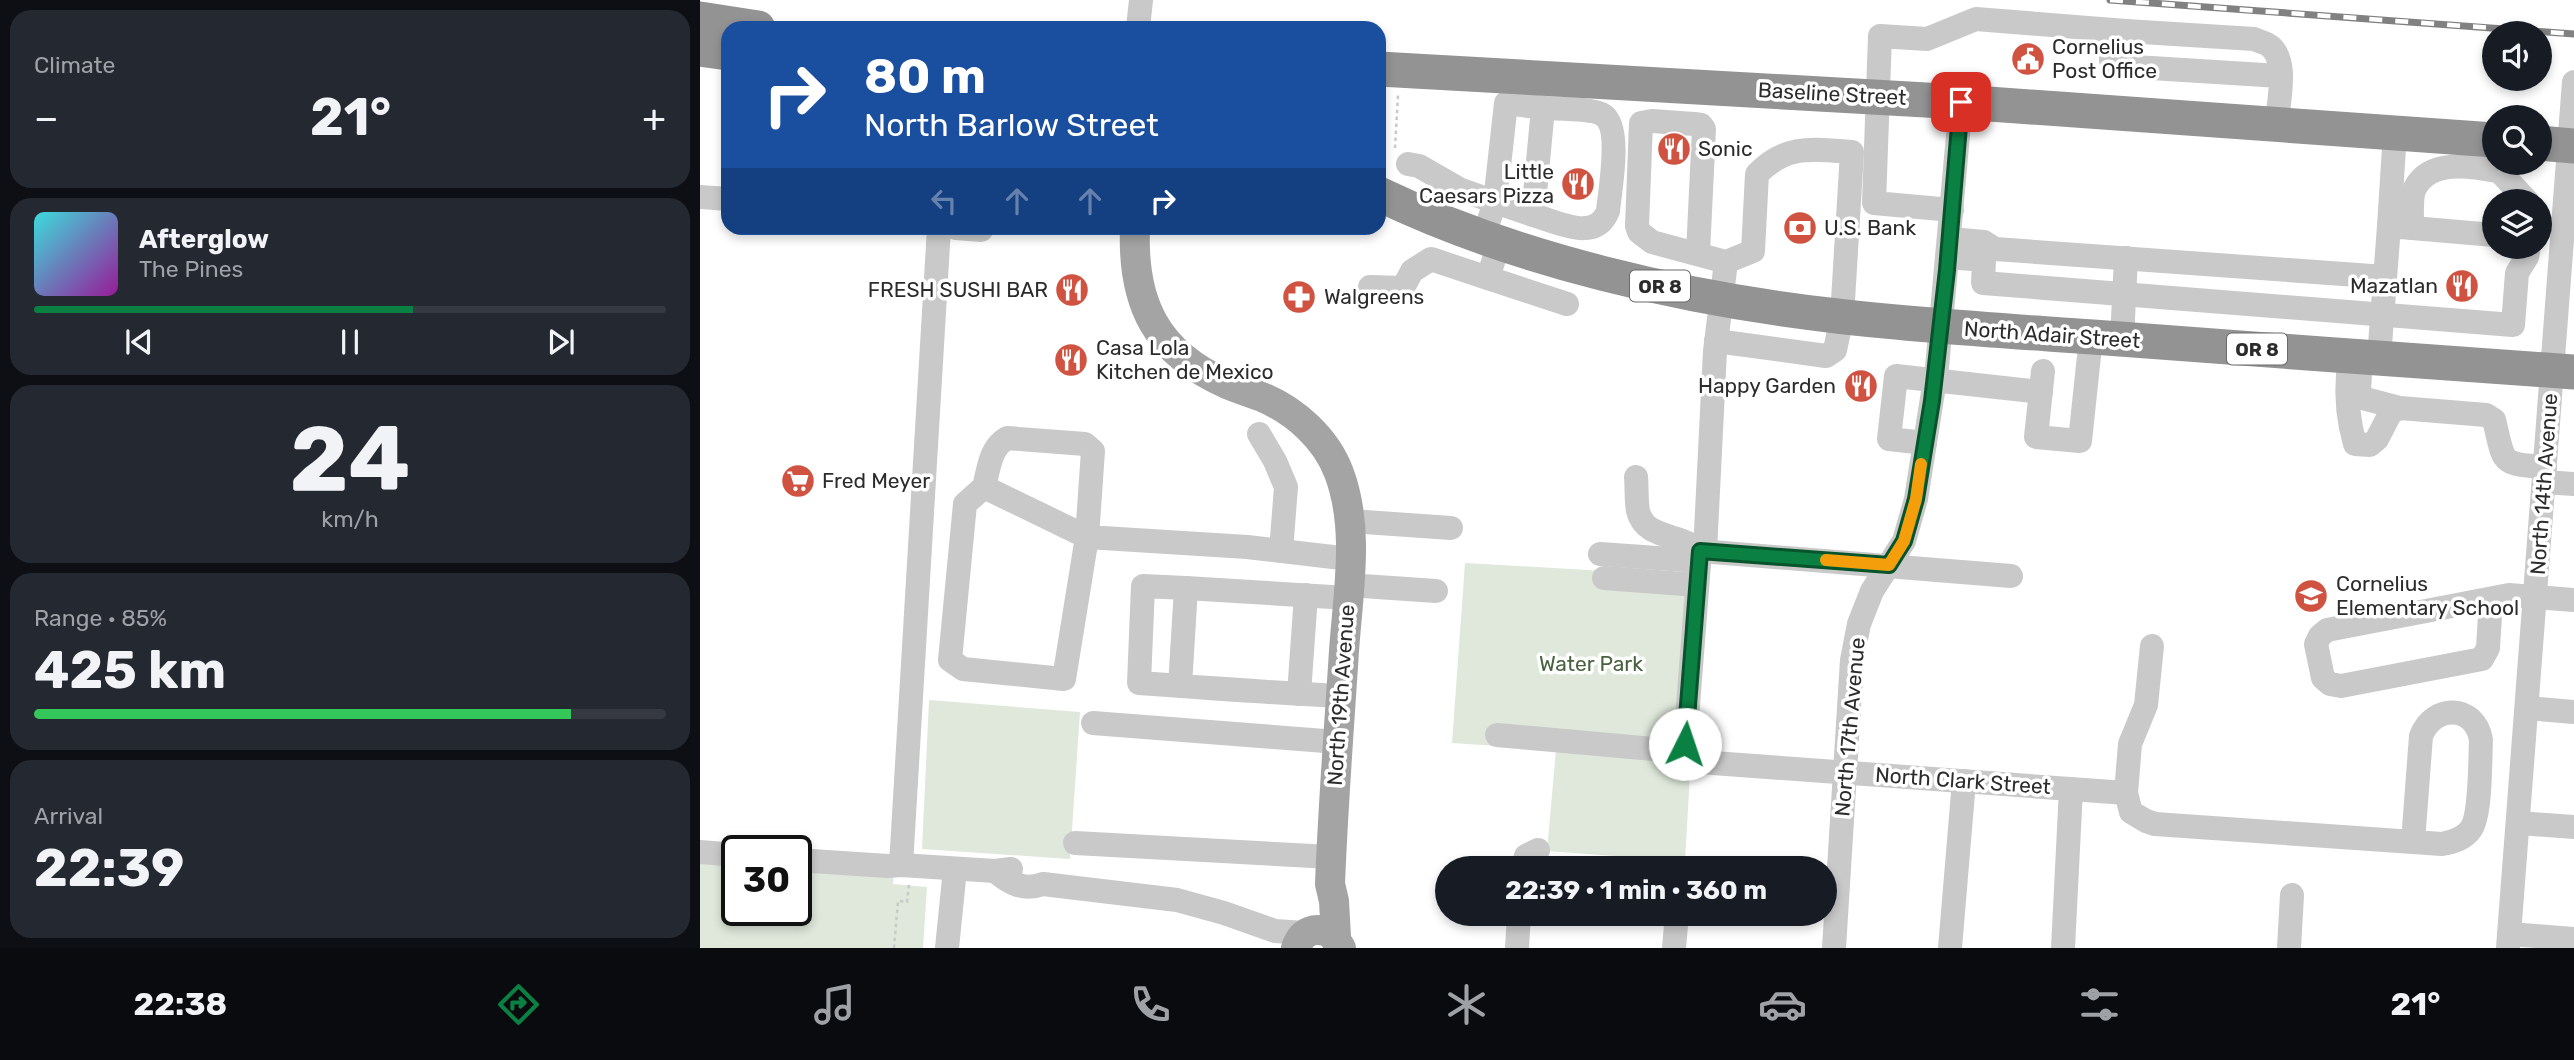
<!DOCTYPE html>
<meta charset="utf-8">
<style>
:root{--surface:#171b24;--page:#242831;--text:#f1f3f6;--muted:#9ea1a6;--line:#363941;--accent:#0b8043}
body{margin:0;font-family:Rubik,sans-serif;background:var(--page);color:var(--text);height:100vh;display:flex;flex-direction:column;font-size:26px;white-space:nowrap}
*{box-sizing:border-box;margin:0}
p{font-size:23px;color:var(--muted)}
.icon{flex:none;width:38px;height:38px;fill:none;stroke:currentColor;stroke-width:2;stroke-linecap:round;stroke-linejoin:round}
.map{position:relative;flex:1;overflow:hidden}
.sheet{display:flex;flex-direction:column;gap:10px;padding:10px;background:#0d0f14;width:700px}
.sheet>*{flex:none}
.banner{position:absolute;left:21px;top:21px;width:665px;height:214px;border-radius:21px;box-shadow:0 4px 10px #0003;background:#1a4fa0;color:#fff;overflow:hidden}
.fabs{position:absolute;left:1782px;top:21px;display:grid;gap:14px}
.fabs a{display:grid;place-items:center;width:70px;height:70px;border-radius:50%;background:var(--surface);box-shadow:0 4px 10px #0003;font-size:35px}
.speed{position:absolute;left:21px;top:835px;display:flex;gap:14px;font-size:35px;font-weight:700;text-align:center}
.speed>*{display:grid;place-content:center;width:91px;height:91px;border-radius:50%;background:var(--surface);box-shadow:0 4px 10px #0003;line-height:1}
.speed .limit{border:4px solid #111;border-radius:10px;background:#fff;color:#111}
.pin{position:absolute;display:grid;place-items:center;width:60px;height:60px;color:#fff;margin:-30px;border-radius:14px;box-shadow:0 4px 10px #0006}
.me{position:absolute;width:77px;margin:-38px;rotate:4deg;stroke-linejoin:round;filter:drop-shadow(0 0 5px #0008)}
.turn{display:flex;align-items:center;gap:24px;height:147px;padding:0 28px;font-size:32px}
.turn .icon{width:91px;height:91px;stroke-width:2.5}
.turn b{display:block;font-size:49px;line-height:60px}
.lanes{display:flex;align-items:center;height:66px;padding:0 28px;background:#0003;justify-content:center;gap:35px;direction:ltr}
.lanes .off{opacity:.35}
.big{font-size:52px;font-weight:700;line-height:1.1}
.sheet .tile{flex:1;display:flex;flex-direction:column;justify-content:center;gap:10px;min-width:0;padding:0 24px;border-radius:21px;background:var(--page)}
.sheet .dial{align-items:center;gap:0}
.dial b{font-size:91px;line-height:1}
.song{display:flex;align-items:center;gap:21px}
.cover{width:84px;height:84px;border-radius:10px;background:linear-gradient(135deg,hsl(180 70% 55%),hsl(300 70% 35%))}
.played{height:7px;border-radius:4px;background:linear-gradient(90deg,var(--accent) 60%,var(--line) 60%)}
.keys{display:flex;justify-content:space-around;direction:ltr}
.heat{display:flex;justify-content:space-between;align-items:center;font-size:38px;direction:ltr}
.charge{height:10px;border-radius:5px;background:linear-gradient(90deg,#34c759 85%,var(--line) 0)}
.trip{position:absolute;left:735px;top:856px;width:402px;height:70px;border-radius:35px;background:var(--surface);box-shadow:0 4px 10px #0003;font-weight:700;line-height:70px;text-align:center}
.tab-bar{display:flex;height:112px;justify-content:space-around;align-items:center;background:#090b0e;color:var(--muted)}
.tab-bar .icon{width:49px;height:49px}
.tab-bar .selected{color:var(--accent)}
.tab-bar b{font-size:32px;color:var(--text)}
main{display:flex;flex:1;min-height:0}
.map>svg:first-child{display:block}
.green{fill:#dfe8db}
.lines{fill:none;stroke-linecap:round;stroke-linejoin:round}
.path{stroke:#c9c9c9;stroke-width:2.5;stroke-dasharray:3.5 3.5;stroke-linecap:butt}
.minor{stroke:#c9c9c9;stroke-width:24}
.major{stroke:#a4a4a4;stroke-width:30}
.highway{stroke:#939393;stroke-width:35}
.rail-casing{stroke:#818181;stroke-width:7}
.rail{stroke:#fff;stroke-width:4.5;stroke-dasharray:13;stroke-linecap:butt}
.route-casing{stroke:#07532c;stroke-width:18}
.route{stroke:#0b8043;stroke-width:12}
.slow{stroke:#f59e0b;stroke-width:12}
.labels{text-anchor:middle;stroke-width:7;stroke-linejoin:round;paint-order:stroke}
.shield{fill:#fff;stroke:#6b6b6b;stroke-width:2}
.shield-label{font-size:19px;font-weight:bold;fill:#2c2c2c}
.poi-label{font-size:21px;fill:#2c2c2c;stroke:#fff;text-anchor:start}
.street-label{font-size:21px;fill:#2c2c2c;stroke:#fff}
.park-label{font-size:21px;fill:#48623f;stroke:#fff}
</style>
<main>
<section class="sheet">
<div class="tile"><p>Climate</p>
<div class="heat"><a>−</a><b class="big">21°</b><a>+</a></div>
</div>
<div class="tile">
<div class="song"><i class="cover"></i><div><b>Afterglow</b><p>The Pines</p></div></div>
<div class="played"></div>
<div class="keys"><svg class="icon" aria-label="previous" viewBox="0 0 24 24"><path d="M18 5L8 12l10 7zM5 5v14"/></svg><svg class="icon" aria-label="pause" viewBox="0 0 24 24"><path d="M8 5v14M16 5v14"/></svg><svg class="icon" aria-label="next" viewBox="0 0 24 24"><path d="M6 5l10 7-10 7zM19 5v14"/></svg></div>
</div>
<div class="tile dial"><b>24</b><p>km/h</p></div>
<div class="tile"><p>Range · 85%</p><b class="big">425 km</b><div class="charge"></div></div>
<div class="tile"><p>Arrival</p><b class="big">22:39</b></div>
</section>
<div class="map">
<svg width="1874" height="948" viewBox="0 0 1874 948">
<rect width="100%" height="100%" fill="#fff"/>
<g class="green">
<polygon points="765,563 975,575 985,581 983,761 990,774 985,861 847,851 856,750 752,743"/>
<polygon points="229,700 380,712 370,859 222,849"/>
<polygon points="0,861 37,864 37,910 96,910 96,868 194,874 193,884 227,887 223,948 0,948"/>
</g>
<g class="lines">
<g class="path">
<polyline points="695,148 698,95"/>
<polyline points="194,948 198,901 207,902 209,884"/>
</g>
<g class="minor">
<polyline points="438,28 441,0"/>
<path d="M1577,123C1578,101 1589,62 1570,46C1566,43 1558,41 1554,39L1426,31C1414,38 1411,46 1411,60L1419,66L1580,76"/>
<polyline points="708,164 719,166 759,189 795,202 806,103 843,108 833,215 795,202 783,238"/>
<polyline points="0,197 28,199"/>
<polyline points="1252,210 1174,203 1180,36 1227,39 1276,19 1426,31"/>
<path d="M833,215C858,222 895,243 908,211C910,190 922,127 903,115C893,108 856,109 843,108"/>
<polyline points="1689,226 1695,132"/>
<polyline points="256,228 281,230"/>
<path d="M1712,228C1712,219 1711,195 1715,188C1730,159 1771,166 1797,171L1802,174L1827,201"/>
<polyline points="1250,239 1284,242 1295,249 1685,277"/>
<path d="M998,253L1004,129L1001,125L994,124L952,121L941,123L937,226L939,232L952,242L1026,262L1053,251L1057,174C1087,144 1112,149 1152,152L1142,317L1135,350L1126,356L1016,341"/>
<polyline points="1248,257 1284,260 1283,283 1813,325 1817,273 1827,257 1829,247"/>
<polyline points="788,278 867,304"/>
<polyline points="670,287 703,288 712,271 731,259 788,278 799,243"/>
<polyline points="1422,339 1426,258"/>
<path d="M1661,357L1659,391L1662,398L1700,408L1786,415L1794,420C1805,463 1798,464 1845,467"/>
<polyline points="1679,358 1689,226 1794,235"/>
<polyline points="1343,371 1336,437 1380,441 1391,337"/>
<path d="M1648,374C1646,398 1648,420 1655,444L1670,445L1677,439L1691,412L1700,408"/>
<polyline points="559,434 575,461 586,487 581,551"/>
<polyline points="1225,443 1189,439 1196,376 1341,392"/>
<path d="M936,477C937,488 936,500 938,511C945,540 981,533 1000,551"/>
<polyline points="1844,482 1874,484"/>
<path d="M284,487C289,468 290,448 307,438L385,444L393,451L387,537L364,679L263,669L250,660L265,504L284,487L387,537L547,547L650,559"/>
<polyline points="650,521 751,528"/>
<polyline points="1000,551 985,744 989,758 999,762 1426,793"/>
<polyline points="1000,551 1311,576"/>
<polyline points="1005,551 1015,351 1026,262"/>
<polyline points="900,554 985,560 1000,551"/>
<polyline points="904,578 997,585"/>
<polyline points="648,585 736,591"/>
<polyline points="486,588 648,598"/>
<polyline points="1791,599 1788,648 1782,659 1641,686 1630,684 1623,678 1616,644 1620,636 1627,630 1809,595 1874,600"/>
<path d="M1452,646L1446,705L1430,744L1426,793L1431,812L1446,821L1455,824L1742,844C1753,842 1764,839 1771,829C1781,815 1780,760 1781,740C1775,704 1733,704 1721,736L1713,842"/>
<path d="M480,686L486,588L443,586L439,683C507,688 574,693 641,696"/>
<polyline points="599,694 606,595"/>
<polyline points="1827,708 1874,712"/>
<polyline points="393,723 638,742"/>
<polyline points="797,735 987,752"/>
<polyline points="1819,823 1874,827"/>
<polyline points="375,843 631,857"/>
<polyline points="0,852 37,855"/>
<polyline points="96,860 188,866 201,865 295,871 311,869"/>
<polyline points="201,865 239,228"/>
<polyline points="822,868 826,856 838,850"/>
<path d="M295,871C310,884 324,891 343,884L477,900L524,913L575,931L605,933"/>
<polyline points="1809,934 1874,939"/>
<polyline points="247,948 255,869"/>
<polyline points="817,948 819,914"/>
<polyline points="974,948 977,914"/>
<polyline points="1134,948 1152,660 1159,624 1172,591 1204,541 1216,499 1237,367 1261,102"/>
<polyline points="1250,948 1264,781"/>
<polyline points="1363,948 1371,789"/>
<polyline points="1589,948 1592,895"/>
<polyline points="1808,948 1874,82"/>
</g>
<g class="major">
<path d="M435,228C432,303 456,353 527,384C538,389 550,392 562,397C595,411 626,438 639,473C660,529 648,592 644,651C639,729 633,806 630,884L634,901L636,937"/>
<path d="M596,948C602,930 616,926 632,934L641,948"/>
</g>
<g class="highway">
<polyline points="0,19 58,28"/>
<polyline points="0,49 28,53"/>
<polyline points="679,69 1261,102 1794,140"/>
<polyline points="1839,143 1874,146"/>
<path d="M679,194C816,260 986,299 1137,316C1222,326 1308,331 1393,337C1553,349 1714,361 1874,372"/>
</g>
<g class="rail-casing">
<polyline id="rail" points="1410,0 1874,34"/>
</g>
<use href="#rail" class="rail"/>
</g>
<g class="lines">
<g class="route-casing">
<polyline id="route" points="985,744 1000,551 1189,565 1204,541 1216,499 1232,401 1247,270 1261,102"/>
</g>
<use href="#route" class="route"/>
<polyline class="slow" points="1126,560 1189,565 1204,541 1216,499 1221,464"/>
</g>
<defs>
<g id="civic-disc" transform="scale(1.75)"><circle r="9.5" fill="#d05241" stroke="#fff"/><path d="M-.6-6.5H3V-4.5H.6V-3L4-1V1h2V6H-6V1h2V-1L-.6-3ZM-1.2 2.5V6h2.4V2.5Z" fill="#fff"/></g>
<g id="restaurant-disc" transform="scale(1.75)"><circle r="9.5" fill="#d05241" stroke="#fff"/><path d="M-5-6h1v4h1v-4h1v4h1v-4h1v5L-1.5 .5V6h-2V.5L-5-1ZM5-6V6H3V1.5H1.5Q1.5-4 5-6Z" fill="#fff"/></g>
<g id="bank-disc" transform="scale(1.75)"><circle r="9.5" fill="#d05241" stroke="#fff"/><path d="M-6-4H6V4H-6ZM0-2.3a2.3 2.3 0 1 0 0 4.6a2.3 2.3 0 1 0 0-4.6Z" fill="#fff"/></g>
<g id="pharmacy-disc" transform="scale(1.75)"><circle r="9.5" fill="#d05241" stroke="#fff"/><path d="M-2-6h4v4h4v4h-4v4h-4v-4h-4v-4h4Z" fill="#fff"/></g>
<g id="supermarket-disc" transform="scale(1.75)"><circle r="9.5" fill="#d05241" stroke="#fff"/><path d="M-6-5.5h2.5l.6 2H6L4.5 2H-2.5L-4.4-4H-6ZM-1.5 3.2a1.3 1.3 0 1 0 .1 0ZM3 3.2a1.3 1.3 0 1 0 .1 0Z" fill="#fff"/></g>
<g id="school-disc" transform="scale(1.75)"><circle r="9.5" fill="#d05241" stroke="#fff"/><path d="M0-5L7-2L0 1L-7-2ZM-4 1L0 2.5L4 1V4Q0 6-4 4Z" fill="#fff"/></g>
</defs>
<g fill-rule="evenodd">
<use href="#civic-disc" x="1328" y="59"/>
<use href="#restaurant-disc" x="974" y="149"/>
<use href="#restaurant-disc" x="878" y="184"/>
<use href="#bank-disc" x="1100" y="228"/>
<use href="#restaurant-disc" x="1762" y="286"/>
<use href="#restaurant-disc" x="372" y="290"/>
<use href="#pharmacy-disc" x="599" y="297"/>
<use href="#restaurant-disc" x="371" y="360"/>
<use href="#restaurant-disc" x="1161" y="386"/>
<use href="#supermarket-disc" x="98" y="481"/>
<use href="#school-disc" x="1611" y="596"/>
</g>
<g class="labels">
<g class="shield">
<rect x="930" y="270.5" width="60" height="31" rx="5"/>
<rect x="1527" y="333.5" width="60" height="31" rx="5"/>
</g>
<g class="shield-label">
<text x="960" y="293">OR 8</text>
<text x="1557" y="356">OR 8</text>
</g>
<g class="poi-label">
<text x="1352" y="54">Cornelius<tspan x="1352" dy="24">Post Office</tspan></text>
<text x="998" y="156">Sonic</text>
<text x="854" y="179" text-anchor="end">Little<tspan x="854" dy="24">Caesars Pizza</tspan></text>
<text x="1124" y="235">U.S. Bank</text>
<text x="1738" y="293" text-anchor="end">Mazatlan</text>
<text x="348" y="297" text-anchor="end">FRESH SUSHI BAR</text>
<text x="624" y="304">Walgreens</text>
<text x="396" y="355">Casa Lola<tspan x="396" dy="24">Kitchen de Mexico</tspan></text>
<text x="1136" y="393" text-anchor="end">Happy Garden</text>
<text x="122" y="488">Fred Meyer</text>
<text x="1636" y="591">Cornelius<tspan x="1636" dy="24">Elementary School</tspan></text>
</g>
<g class="street-label">
<text transform="translate(1132 94) rotate(3)" y="7">Baseline Street</text>
<text transform="translate(1352 335) rotate(4)" y="7">North Adair Street</text>
<text transform="translate(1844 484) rotate(-86)" y="7">North 14th Avenue</text>
<text transform="translate(641 695) rotate(-86)" y="7">North 19th Avenue</text>
<text transform="translate(1150 727) rotate(-85)" y="7">North 17th Avenue</text>
<text transform="translate(1263 781) rotate(4)" y="7">North Clark Street</text>
</g>
<g class="park-label">
<text x="891" y="671">Water Park</text>
</g>
</g>
</svg>
<div class="fabs">
<a><svg class="icon" aria-label="sound" viewBox="0 0 24 24"><path d="M4 9h4l5-4v14l-5-4H4zM17 9q2 3 0 6"/></svg></a>
<a><svg class="icon" aria-label="search" viewBox="0 0 24 24"><circle cx="10" cy="10" r="6"/><path d="M15 15l6 6"/></svg></a>
<a><svg class="icon" aria-label="layers" viewBox="0 0 24 24"><path d="M12 4l9 5-9 5-9-5zM3 14l9 5 9-5"/></svg></a>
</div>
<div class="speed"><div class="limit">30</div></div>
<div class="pin" style="left:1261px;top:102px;background:#d93025"><svg class="icon" aria-label="arrive" viewBox="0 0 24 24"><path d="M6 21V4h12l-3 4 3 4H6"/></svg></div>
<svg class="me" style="left:985px;top:744px" viewBox="-20 -20 40 40"><circle r="19" fill="#fff"/><path d="M0-13L10 11 0 6-10 11z" fill="#0b8043"/></svg>
<div class="trip">22:39 · 1 min · 360 m</div>
<div class="banner">
<div class="turn"><svg class="icon" aria-label="right" viewBox="0 0 24 24"><path d="M7 20v-9h11M14 6l5 5-5 5"/></svg><div><b>80 m</b>North Barlow Street</div></div>
<div class="lanes"><svg class="icon off" aria-label="left" viewBox="0 0 24 24"><path d="M17 20v-9H6M10 6l-5 5 5 5"/></svg><svg class="icon off" aria-label="ahead" viewBox="0 0 24 24"><path d="M12 20V5M6 11l6-6 6 6"/></svg><svg class="icon off" aria-label="ahead" viewBox="0 0 24 24"><path d="M12 20V5M6 11l6-6 6 6"/></svg><svg class="icon" aria-label="right" viewBox="0 0 24 24"><path d="M7 20v-9h11M14 6l5 5-5 5"/></svg></div>
</div>
</div>
</main>
<nav class="tab-bar">
<b>22:38</b>
<svg class="icon selected" aria-label="directions" viewBox="0 0 24 24"><path d="M12 3l9 9-9 9-9-9zM9 14v-3h6M13 9l2 2-2 2"/></svg>
<svg class="icon" aria-label="music" viewBox="0 0 24 24"><path d="M9 18V5l10-2v13"/><circle cx="6" cy="18" r="3"/><circle cx="16" cy="16" r="3"/></svg>
<svg class="icon" aria-label="phone" viewBox="0 0 24 24"><path d="M5 4h4l2 5-3 2q2 4 5 5l2-3 5 2v4C11 20 4 13 5 4z"/></svg>
<svg class="icon" aria-label="climate" viewBox="0 0 24 24"><path d="M12 3v18M4 7l16 10M4 17L20 7"/></svg>
<svg class="icon" aria-label="car" viewBox="0 0 24 24"><path d="M5 17H2v-5l4-1 3-4h7l3 4 3 1v5h-3M9 17h6M6 11h13"/><circle cx="7" cy="17" r="2"/><circle cx="17" cy="17" r="2"/></svg>
<svg class="icon" aria-label="filters" viewBox="0 0 24 24"><path d="M4 7h16M4 17h16"/><circle cx="9" cy="7" r="2"/><circle cx="15" cy="17" r="2"/></svg>
<b>21°</b>
</nav>
